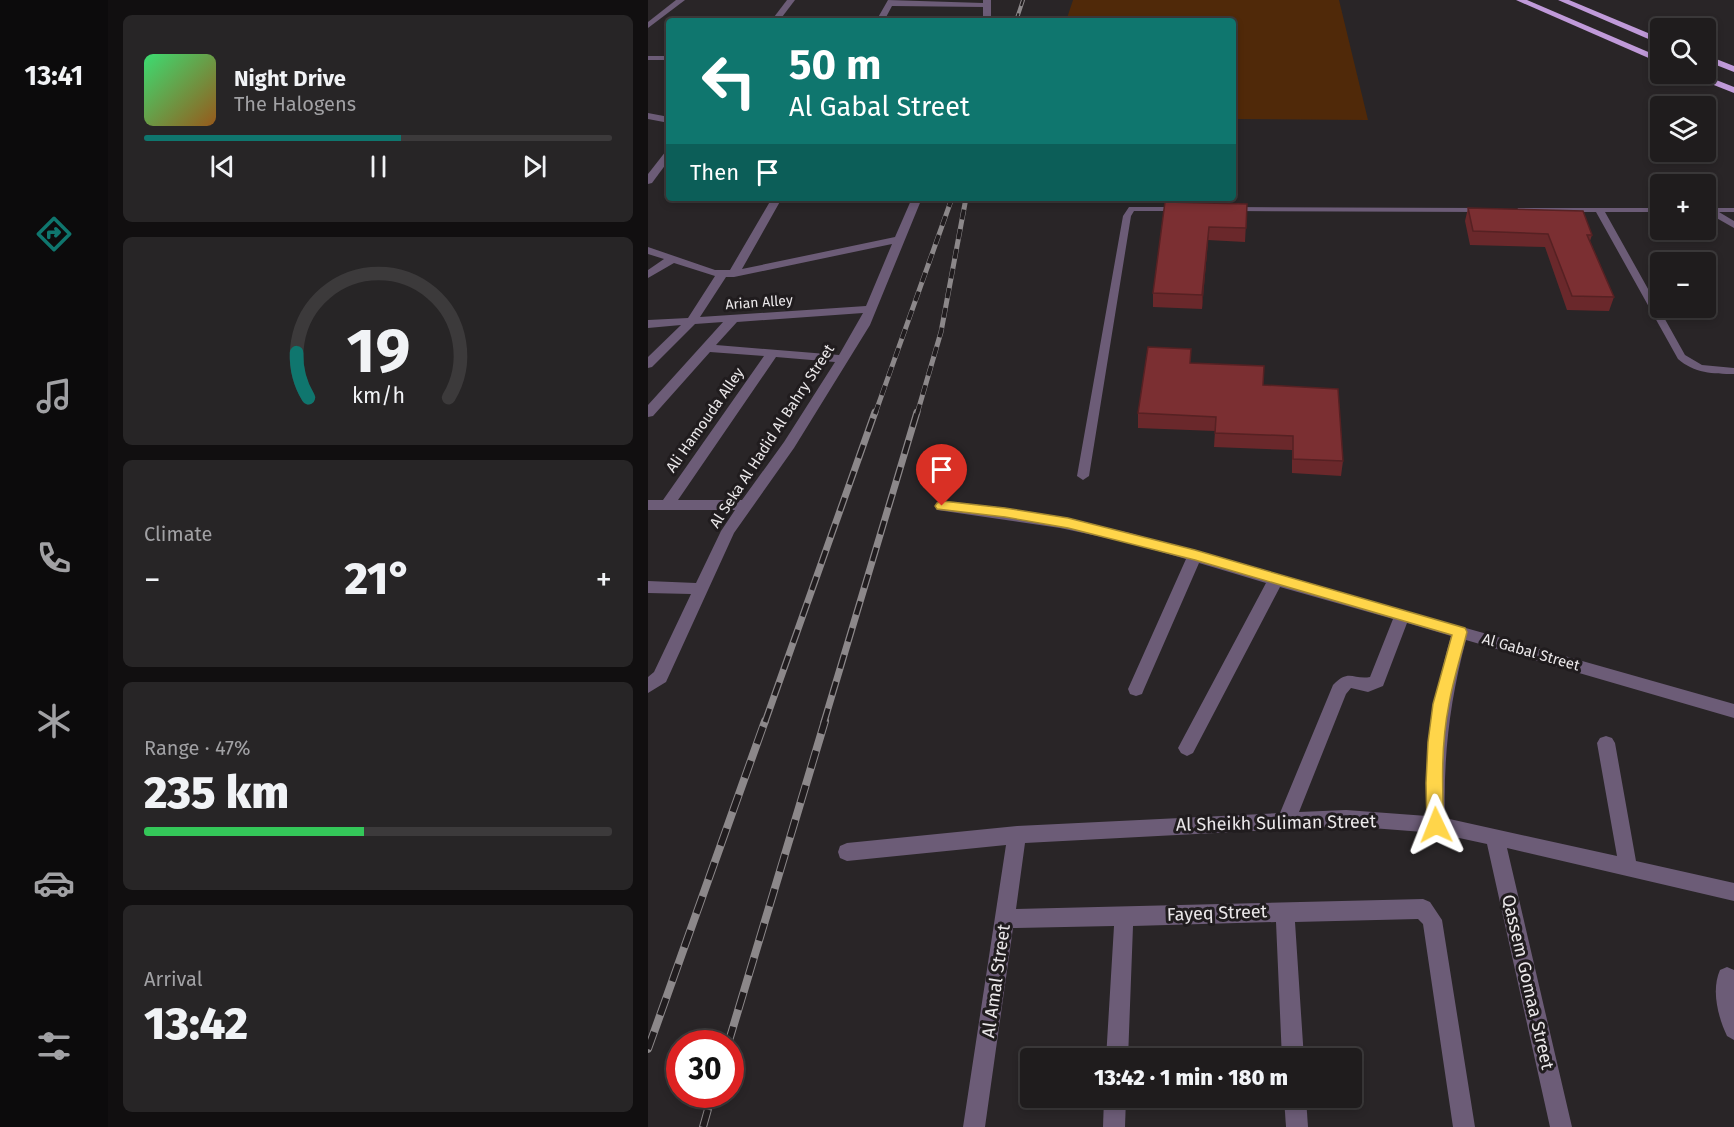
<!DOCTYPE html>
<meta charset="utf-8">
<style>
:root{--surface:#1f1c1d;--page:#272526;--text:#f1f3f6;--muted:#a1a1a4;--line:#3c3a3b;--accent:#0f766e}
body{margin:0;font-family:"Fira Sans",sans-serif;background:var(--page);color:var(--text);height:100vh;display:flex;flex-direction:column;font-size:22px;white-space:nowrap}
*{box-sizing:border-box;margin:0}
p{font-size:20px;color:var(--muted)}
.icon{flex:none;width:33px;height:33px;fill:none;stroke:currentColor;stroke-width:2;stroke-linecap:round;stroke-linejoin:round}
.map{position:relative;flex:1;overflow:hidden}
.side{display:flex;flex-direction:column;gap:15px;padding:15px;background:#110f10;width:540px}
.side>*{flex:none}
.banner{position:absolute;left:18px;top:18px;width:570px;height:183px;border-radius:6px;box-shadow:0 3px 9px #0003,0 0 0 2px var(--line);background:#0f766e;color:#fff;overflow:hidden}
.tools{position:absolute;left:1002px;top:18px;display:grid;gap:12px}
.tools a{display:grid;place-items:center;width:66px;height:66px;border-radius:6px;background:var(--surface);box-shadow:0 3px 9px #0003,0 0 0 2px var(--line);font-size:30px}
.speed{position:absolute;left:18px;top:1030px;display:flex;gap:12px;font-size:30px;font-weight:700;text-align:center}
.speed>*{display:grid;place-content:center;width:78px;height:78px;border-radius:50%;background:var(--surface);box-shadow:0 3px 9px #0003,0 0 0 2px var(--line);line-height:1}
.speed .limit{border:9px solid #d22;background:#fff;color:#111}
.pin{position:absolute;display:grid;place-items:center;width:51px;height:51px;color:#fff;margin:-62px -26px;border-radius:50% 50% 50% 0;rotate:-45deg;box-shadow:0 0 6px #0007}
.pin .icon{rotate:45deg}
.me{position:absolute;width:66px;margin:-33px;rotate:358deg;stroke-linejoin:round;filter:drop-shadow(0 0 4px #0008)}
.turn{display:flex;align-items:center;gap:21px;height:126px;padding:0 24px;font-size:27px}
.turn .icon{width:78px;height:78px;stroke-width:2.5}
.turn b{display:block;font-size:42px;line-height:51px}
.then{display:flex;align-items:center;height:57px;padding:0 24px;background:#0003;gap:12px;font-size:22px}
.big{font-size:45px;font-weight:800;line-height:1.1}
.side .tile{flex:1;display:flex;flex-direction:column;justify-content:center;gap:9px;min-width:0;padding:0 21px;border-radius:9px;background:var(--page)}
.side .dial{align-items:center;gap:0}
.dial svg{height:156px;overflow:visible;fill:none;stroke:var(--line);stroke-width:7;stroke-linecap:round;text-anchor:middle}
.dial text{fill:var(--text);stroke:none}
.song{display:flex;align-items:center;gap:18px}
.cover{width:72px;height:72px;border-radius:9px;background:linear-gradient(135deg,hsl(140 70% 55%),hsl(30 70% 35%))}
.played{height:6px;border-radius:3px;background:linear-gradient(90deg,var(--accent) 55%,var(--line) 55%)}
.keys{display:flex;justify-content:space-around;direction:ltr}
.heat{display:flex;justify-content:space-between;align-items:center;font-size:33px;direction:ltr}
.charge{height:9px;border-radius:4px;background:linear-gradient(90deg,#34c759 47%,var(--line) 0)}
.trip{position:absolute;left:372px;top:1048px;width:342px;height:60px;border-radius:6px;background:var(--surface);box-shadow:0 3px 9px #0003,0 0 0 2px var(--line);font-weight:800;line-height:60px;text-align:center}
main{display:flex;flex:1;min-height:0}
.menu{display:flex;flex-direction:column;width:108px;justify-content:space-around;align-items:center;background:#0c0b0c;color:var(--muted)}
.menu .icon{width:42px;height:42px}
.menu .selected{color:var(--accent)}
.menu b{font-size:27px;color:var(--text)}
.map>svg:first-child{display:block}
.green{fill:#502909}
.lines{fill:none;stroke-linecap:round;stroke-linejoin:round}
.service{fill:#6c5c77;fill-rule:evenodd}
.minor{fill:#6c5c77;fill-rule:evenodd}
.tertiary{fill:#6c5c77;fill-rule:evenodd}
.trunk{fill:#c09ad9;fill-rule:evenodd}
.rail-far3-casing{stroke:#8c888a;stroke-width:4}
.rail-far2-casing{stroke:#8c888a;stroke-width:5}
.rail-far1-casing{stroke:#8c888a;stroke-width:7}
.rail-casing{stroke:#8c888a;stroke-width:8}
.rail-far3{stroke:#201c1e;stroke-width:2;stroke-dasharray:8;stroke-linecap:butt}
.rail-far2{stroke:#201c1e;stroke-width:4;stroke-dasharray:10;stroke-linecap:butt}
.rail-far1{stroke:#201c1e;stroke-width:4.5;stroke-dasharray:14;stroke-linecap:butt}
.rail{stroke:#201c1e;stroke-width:6;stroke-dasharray:18;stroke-linecap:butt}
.wall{fill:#6a282b}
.shaded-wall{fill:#562123}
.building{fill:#7b2f32;stroke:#562123;stroke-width:1.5}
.route{fill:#ffd54a;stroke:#a68a30;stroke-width:1.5}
.labels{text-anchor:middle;stroke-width:6;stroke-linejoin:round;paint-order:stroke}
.far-street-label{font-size:14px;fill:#ebe8ea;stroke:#201c1e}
.street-label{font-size:15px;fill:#ebe8ea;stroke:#201c1e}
.near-street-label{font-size:18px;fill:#ebe8ea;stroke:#201c1e}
</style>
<main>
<nav class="menu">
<b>13:41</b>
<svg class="icon selected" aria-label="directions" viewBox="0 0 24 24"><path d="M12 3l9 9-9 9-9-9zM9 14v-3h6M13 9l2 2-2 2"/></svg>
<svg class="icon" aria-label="music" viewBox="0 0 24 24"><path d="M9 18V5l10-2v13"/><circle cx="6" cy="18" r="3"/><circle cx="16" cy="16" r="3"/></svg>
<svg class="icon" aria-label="phone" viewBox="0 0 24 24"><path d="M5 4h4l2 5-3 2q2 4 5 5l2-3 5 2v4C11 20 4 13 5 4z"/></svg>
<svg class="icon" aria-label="climate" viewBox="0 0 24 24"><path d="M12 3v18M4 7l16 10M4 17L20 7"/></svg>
<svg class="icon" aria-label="car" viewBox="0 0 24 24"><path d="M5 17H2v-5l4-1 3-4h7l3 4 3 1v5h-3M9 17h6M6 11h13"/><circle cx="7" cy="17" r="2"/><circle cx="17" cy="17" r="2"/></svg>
<svg class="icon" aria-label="filters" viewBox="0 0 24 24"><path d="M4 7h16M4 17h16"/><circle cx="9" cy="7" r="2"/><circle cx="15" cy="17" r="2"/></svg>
</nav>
<section class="side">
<div class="tile">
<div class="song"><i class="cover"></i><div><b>Night Drive</b><p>The Halogens</p></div></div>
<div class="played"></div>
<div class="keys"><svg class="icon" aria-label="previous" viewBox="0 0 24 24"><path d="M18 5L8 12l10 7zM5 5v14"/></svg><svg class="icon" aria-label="pause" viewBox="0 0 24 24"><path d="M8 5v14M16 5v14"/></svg><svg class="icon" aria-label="next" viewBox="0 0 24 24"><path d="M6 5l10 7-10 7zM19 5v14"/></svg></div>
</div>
<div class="tile dial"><svg viewBox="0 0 100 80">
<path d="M14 69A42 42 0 1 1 86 69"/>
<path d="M14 69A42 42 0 0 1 8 46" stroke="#0f766e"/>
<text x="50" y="56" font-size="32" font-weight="700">19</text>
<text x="50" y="72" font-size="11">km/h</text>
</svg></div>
<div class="tile"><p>Climate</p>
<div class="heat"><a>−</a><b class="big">21°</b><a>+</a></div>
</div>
<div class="tile"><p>Range · 47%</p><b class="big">235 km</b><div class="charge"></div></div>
<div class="tile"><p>Arrival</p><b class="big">13:42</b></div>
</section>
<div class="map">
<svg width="1086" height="1127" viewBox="0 0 1086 1127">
<rect width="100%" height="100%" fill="#292527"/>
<polygon class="green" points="425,0 691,0 720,120 585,119 585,21 418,21"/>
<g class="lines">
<g class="service">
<polygon points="481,207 531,207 535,209 531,211 486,211 483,216 441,476 435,480 429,476 475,216"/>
<polygon points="582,207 834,208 838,210 834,212 585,211 581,209"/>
<path d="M870,208H1012V212H957L1037,355L1054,365L1086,368V374C1065,374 1046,373 1030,359L948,212H873L869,210Z"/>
<polygon points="1058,208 1086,208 1086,212 1071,212 1086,221 1086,228 1058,212"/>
</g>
<g class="minor">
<polygon points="139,0 147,0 131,21 123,21"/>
<polygon points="240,0 335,3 335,0 343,0 343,21 335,21 335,7 244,6 236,21 228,21"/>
<rect x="0" y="56" width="21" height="4"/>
<polygon points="0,113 21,117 21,123 0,119"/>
<polygon points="21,150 21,160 4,183 0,184 0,174 18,151"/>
<path d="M124,198H134L94,269L247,237L264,198H274L222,325L146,448L86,533L18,682L0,693V677L6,672L43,594L0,593V581L48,583L73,531L87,510H0V500H15L116,356L62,352L5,416L0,417V405L75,322L47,324L4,367L0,368V357L33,325L0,328V320L40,318L67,276L26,263L0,278V270L16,259L0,254V247L67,270H82ZM244,244L218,306L52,317L78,277H86ZM215,313L191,355L68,345L89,322ZM128,357L187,362L136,442L94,500H30Z"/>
<path d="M294,501L388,513L482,533L1086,704V718L818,640C802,699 795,758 797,818L969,856L949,743L952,738L958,736L964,738L967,743L988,861L1086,883V901L859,848L924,1127H902L839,844L788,833L698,826L377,843L368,909L775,899L782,902L794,920L827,1127H805L775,924L770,919L647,922L656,1059H634L628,922L485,926L480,1059H458L466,926L365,928L337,1127H315L358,845L199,861L192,858L190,852L192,846L199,843L369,826L632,813L685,685C701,668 705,680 722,677L745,619L632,587L545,753L539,756L533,753L530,748L618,583L551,563L496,689L494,694L488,696L482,694L480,689L538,559L482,543L412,528L289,510L287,506L289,502ZM759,623L803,636C786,695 777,754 779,816L698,810L651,812L698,694L703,688L720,692L735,686Z"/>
<path d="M1079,967L1086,970V1040L1079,1036C1070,1017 1063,990 1072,970Z"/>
<polygon points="456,1098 478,1098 477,1127 455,1127"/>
<polygon points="636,1098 658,1098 660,1127 638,1127"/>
</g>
<polygon class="tertiary" points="28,0 37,0 0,28 0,22"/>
<g class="trunk">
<polygon points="868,0 879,0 1012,57 1012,63"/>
<polygon points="910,0 921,0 1012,38 1012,44"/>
<polygon points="1058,55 1086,66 1086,72 1058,61"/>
<polygon points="1042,74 1053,74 1086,87 1086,93 1043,76"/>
</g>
<g class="rail-far3-casing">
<polyline id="rail-far3" points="368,21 375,0"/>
</g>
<g class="rail-far2-casing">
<g id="rail-far2">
<polyline points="227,414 304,198"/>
<polyline points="269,414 293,332 318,198"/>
</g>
</g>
<g class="rail-far1-casing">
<g id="rail-far1">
<polyline points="117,722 227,412"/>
<polyline points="176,722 269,412"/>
</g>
</g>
<g class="rail-casing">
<g id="rail">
<polyline points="80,1044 177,721"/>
<polyline points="0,1049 117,721"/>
<polyline points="55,1127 64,1095"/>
</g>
</g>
<use href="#rail-far3" class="rail-far3"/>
<use href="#rail-far2" class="rail-far2"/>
<use href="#rail-far1" class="rail-far1"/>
<use href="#rail" class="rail"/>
</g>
<g class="wall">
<polygon points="517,202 599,204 597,242 560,240 554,309 505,307 505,293"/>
<polygon points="820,208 944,235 942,241 966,297 961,311 919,310 897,247 822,245 817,221"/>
<polygon points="543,363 615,385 695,461 693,476 644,473 644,450 566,447 567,431 490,428 490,413"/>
</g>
<polygon class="shaded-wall" points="561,227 560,240 554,309 554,295"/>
<g class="building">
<polygon points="517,202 599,204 598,228 561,227 554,295 505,293"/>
<polygon points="820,208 935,211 944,235 939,235 966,297 924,296 900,234 825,231"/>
<polygon points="500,347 543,349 542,363 616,366 615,385 690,389 695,461 645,459 645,436 567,433 568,417 490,413"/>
</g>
<path class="route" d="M294,501L357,508L420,518L547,550L817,628L819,632C813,656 805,680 801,704C793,744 794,785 796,825L794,831L788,833L782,831L779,825L778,783L780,742L785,704L804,635L547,560L420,528L357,517L289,509L287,506L289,503Z"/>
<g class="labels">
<g class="far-street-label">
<text transform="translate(111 302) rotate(-4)" y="5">Arian Alley</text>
</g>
<g class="street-label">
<text transform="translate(57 420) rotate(-55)" y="5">Ali Hamouda Alley</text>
<text transform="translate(124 436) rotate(-57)" y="5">Al Seka Al Hadid Al Bahry Street</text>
<text transform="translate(883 652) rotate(16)" y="5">Al Gabal Street</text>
</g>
<g class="near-street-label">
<text transform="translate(628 823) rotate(-1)" y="6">Al Sheikh Suliman Street</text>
<text transform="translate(569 913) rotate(-2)" y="6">Fayeq Street</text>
<text transform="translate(348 981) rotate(-82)" y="6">Al Amal Street</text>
<text transform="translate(880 982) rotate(77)" y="6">Qassem Gomaa Street</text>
</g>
</g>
</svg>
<div class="tools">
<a><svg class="icon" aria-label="search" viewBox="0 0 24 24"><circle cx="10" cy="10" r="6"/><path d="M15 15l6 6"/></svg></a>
<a><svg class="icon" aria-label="layers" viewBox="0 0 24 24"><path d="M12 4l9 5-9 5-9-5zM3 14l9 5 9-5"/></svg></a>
<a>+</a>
<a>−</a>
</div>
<div class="speed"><div class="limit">30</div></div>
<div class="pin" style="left:294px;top:506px;background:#d93025"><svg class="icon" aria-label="arrive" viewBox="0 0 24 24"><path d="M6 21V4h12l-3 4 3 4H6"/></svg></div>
<svg class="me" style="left:788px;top:825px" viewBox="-20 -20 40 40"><path d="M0-17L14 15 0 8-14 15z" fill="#ffd54a" stroke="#fff" stroke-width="4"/></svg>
<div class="trip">13:42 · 1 min · 180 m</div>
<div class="banner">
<div class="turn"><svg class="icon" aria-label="left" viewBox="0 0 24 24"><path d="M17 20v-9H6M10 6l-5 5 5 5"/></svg><div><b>50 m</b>Al Gabal Street</div></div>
<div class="then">Then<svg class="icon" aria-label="arrive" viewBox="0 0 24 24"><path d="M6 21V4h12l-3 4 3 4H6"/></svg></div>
</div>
</div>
</main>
